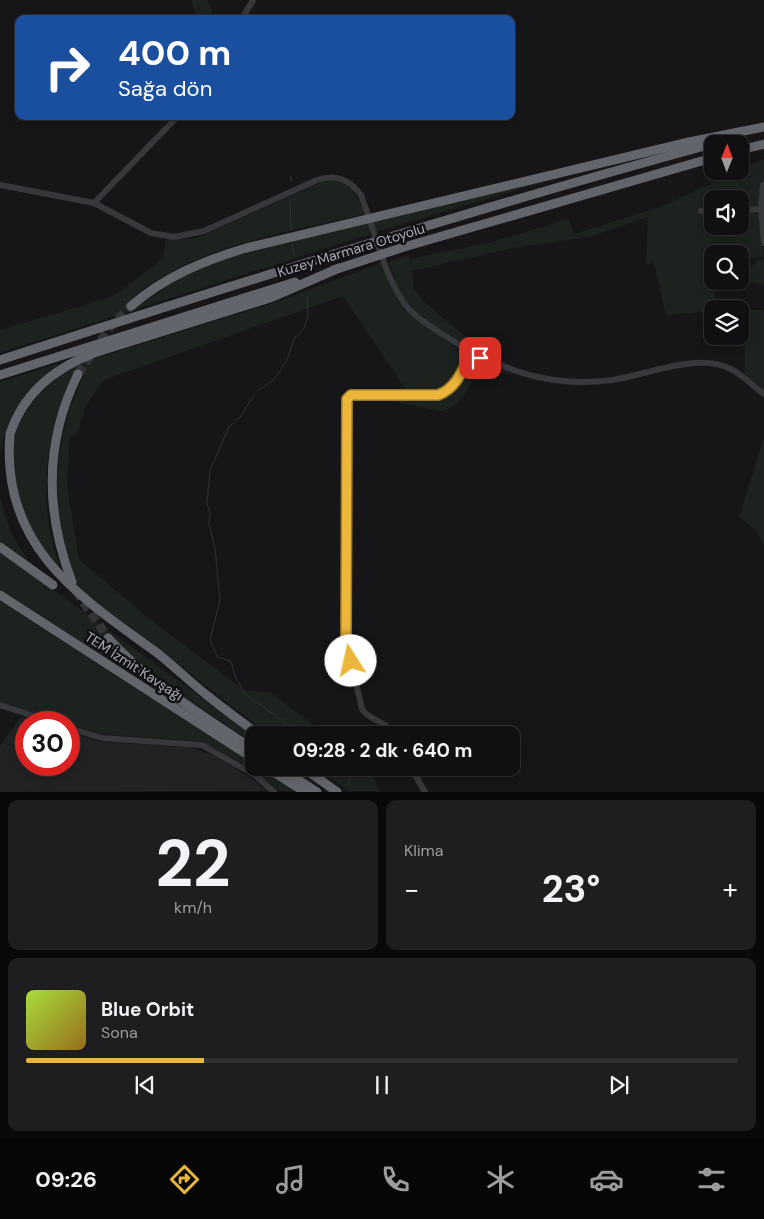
<!DOCTYPE html>
<html lang="tr">
<meta charset="utf-8">
<style>
:root{--surface:#101012;--page:#1e1e20;--text:#f1f3f6;--muted:#9c9d9f;--line:#303032;--accent:#ebb63a}
body{margin:0;font-family:"DM Sans",sans-serif;background:var(--page);color:var(--text);height:100vh;display:flex;flex-direction:column;font-size:19px;white-space:nowrap}
*{box-sizing:border-box;margin:0}
p{font-size:16px;color:var(--muted)}
.icon{flex:none;width:28px;height:28px;fill:none;stroke:currentColor;stroke-width:2;stroke-linecap:round;stroke-linejoin:round}
.map{position:relative;height:792px;overflow:hidden}
.drawer{display:flex;flex-direction:column;gap:8px;padding:8px;background:#09090a;flex:1}
.drawer>*{flex:none}
.guide{position:absolute;left:15px;top:15px;width:500px;height:105px;border-radius:10px;box-shadow:0 2px 8px #0003,0 0 0 1px var(--line);background:#1a4fa0;color:#fff;overflow:hidden}
.needle{width:32px;rotate:1deg}
.buttons{position:absolute;left:704px;top:135px;display:grid;gap:10px}
.buttons a{display:grid;place-items:center;width:45px;height:45px;border-radius:10px;background:var(--surface);box-shadow:0 2px 8px #0003,0 0 0 1px var(--line);font-size:25px}
.speed{position:absolute;left:15px;top:711px;display:flex;gap:10px;font-size:25px;font-weight:700;text-align:center}
.speed>*{display:grid;place-content:center;width:65px;height:65px;border-radius:50%;background:var(--surface);box-shadow:0 2px 8px #0003,0 0 0 1px var(--line);line-height:1}
.speed .limit{border:8px solid #d22;background:#fff;color:#111}
.pin{position:absolute;display:grid;place-items:center;width:42px;height:42px;color:#fff;margin:-21px;border-radius:10px;box-shadow:0 2px 8px #0006}
.me{position:absolute;width:55px;margin:-28px;rotate:350deg;stroke-linejoin:round;filter:drop-shadow(0 0 4px #0008)}
.turn{display:flex;align-items:center;gap:18px;height:105px;padding:0 20px;font-size:22px}
.turn .icon{width:65px;height:65px;stroke-width:2.5}
.turn b{display:block;font-size:35px;line-height:42px}
.big{font-size:38px;font-weight:700;line-height:1.1}
.drawer .card{flex:1;display:flex;flex-direction:column;justify-content:center;gap:8px;min-width:0;padding:0 18px;border-radius:10px;background:var(--page)}
.drawer .dial{align-items:center;gap:0}
.dial b{font-size:65px;line-height:1}
.song{display:flex;align-items:center;gap:15px}
.cover{width:60px;height:60px;border-radius:8px;background:linear-gradient(135deg,hsl(80 70% 55%),hsl(40 70% 35%))}
.played{height:5px;border-radius:2px;background:linear-gradient(90deg,var(--accent) 25%,var(--line) 25%)}
.keys{display:flex;justify-content:space-around;direction:ltr}
.heat{display:flex;justify-content:space-between;align-items:center;font-size:28px;direction:ltr}
.drawer .tiles{flex:1;display:grid;gap:8px;grid-template-columns:1fr 1fr}
.card:last-child{grid-column:span 2}
.trip{position:absolute;left:245px;top:726px;width:275px;height:50px;border-radius:10px;background:var(--surface);box-shadow:0 2px 8px #0003,0 0 0 1px var(--line);font-weight:700;line-height:50px;text-align:center}
.tab-bar{display:flex;height:80px;justify-content:space-around;align-items:center;background:#060607;color:var(--muted)}
.tab-bar .icon{width:35px;height:35px}
.tab-bar .current{color:var(--accent)}
.tab-bar b{font-size:22px;color:var(--text)}
.map>svg:first-child{display:block}
.built{fill:#222224}
.green{fill:#1c221d;fill-rule:evenodd}
.lines{fill:none;stroke-linecap:round;stroke-linejoin:round}
.stream{stroke:#2c343b;stroke-width:1}
.highway-tunnel{stroke:#333438;stroke-width:9;stroke-dasharray:9 4.5;stroke-linecap:butt}
.minor{stroke:#37383c;stroke-width:6}
.highway{stroke:#63656d;stroke-width:9}
.route-casing{stroke:#997626;stroke-width:12}
.route{stroke:#ebb63a;stroke-width:9}
.labels{text-anchor:middle;stroke-width:5;stroke-linejoin:round;paint-order:stroke}
.street-label{font-size:14px;fill:#a8acb7;stroke:#111113}
</style>
<div class="map">
<svg width="764" height="792" viewBox="0 0 764 792">
<rect width="100%" height="100%" fill="#161618"/>
<polygon class="built" points="21,717 39,722 26,722 26,765 69,765 69,732 100,742 189,747 213,755 251,778 266,791 0,792 0,746"/>
<g class="green">
<polygon points="191,0 207,0 215,19 197,19"/>
<path d="M764,159V184L758,207L740,208V199H712V226H740V212L758,211C758,226 764,242 764,257L740,258V254H712V281H740V266L755,265L756,260H764V285L748,282L715,283V309H712V311L666,315L654,263L646,265L648,217L589,237L513,248L412,271L414,289L424,302L478,347L522,371C490,358 421,325 403,296C396,286 393,272 389,261L409,255L410,259L492,242L568,219L574,234L660,207Z"/>
<path d="M568,175L380,231L0,353V330L108,298L121,291L163,258L166,239H192L202,236L319,183C345,175 357,191 365,214C283,234 190,245 126,304L135,308L190,271L232,255Z"/>
<path d="M381,263L397,299L404,310L463,353C463,360 459,365 456,371C442,397 424,391 397,391L405,388L343,296L104,380L85,407L77,435L70,436L67,485L79,559L147,617L244,690L271,693L327,735C315,735 280,738 270,735C263,732 255,724 249,719C218,697 190,672 160,649C89,593 0,559 12,447C20,410 45,383 78,364L276,302ZM73,373L84,374C57,431 50,488 65,549C68,560 74,571 76,582L67,581C34,517 43,435 73,373Z"/>
<polygon points="750,310 764,310 764,390 745,374 744,331"/>
<path d="M474,359L515,375L480,368C471,383 461,408 441,411L385,400C410,401 446,407 461,383C466,376 470,367 474,359Z"/>
<path d="M63,362C31,386 6,415 0,455V382Z"/>
<polygon points="764,437 764,545 756,531 739,517"/>
<polygon points="0,498 11,534 29,561 0,541"/>
<path d="M0,551L254,736V743L175,691L108,638L104,641C138,676 177,703 216,731L0,591Z"/>
<polygon points="0,601 254,764 254,768 259,768 298,791 280,791 242,763 201,741 100,734 0,702"/>
<polygon points="290,768 297,768 331,791 327,791"/>
<polygon points="316,768 368,768 380,791 349,791"/>
</g>
<g class="lines">
<g class="stream">
<polyline points="291,176 291,181"/>
<polyline points="290,201 291,229"/>
<polyline points="292,244 294,254"/>
<polyline points="257,391 272,381 280,371 287,360 294,339 304,328 308,316 307,296"/>
<polyline points="254,395 241,416 229,427 210,470 207,503 210,513 209,524 215,548 220,600 210,640 217,657 231,661 235,676 245,694 303,735"/>
<polyline points="344,768 350,777 348,785"/>
</g>
<g class="highway-tunnel">
<polyline points="78,374 110,327 131,306"/>
<polyline points="76,591 108,638"/>
</g>
<g class="minor">
<polyline points="242,19 253,0"/>
<path d="M0,185L94,203L151,233L174,237L204,231L317,180C336,174 349,179 361,195C373,226 384,273 402,300C411,315 428,324 442,334C494,368 549,389 612,380C647,375 697,352 731,369C743,375 753,386 764,394"/>
<polyline points="94,203 178,116"/>
<polyline points="761,209 763,185"/>
<polyline points="740,210 761,209 764,243"/>
<polyline points="701,211 712,211"/>
<polyline points="0,705 52,722"/>
<polyline points="69,728 102,738 202,745 255,775 274,792"/>
<path d="M394,735C385,719 370,722 362,709L346,639V401L351,395C375,395 435,404 452,387C460,379 465,364 471,353"/>
<polyline points="411,768 425,792"/>
</g>
<g class="highway">
<polyline points="740,150 764,144"/>
<polyline points="334,270 404,247 712,158"/>
<path d="M131,306C166,276 203,261 246,248L689,142L764,127"/>
<path d="M0,360C236,284 473,209 712,144"/>
<polyline points="0,375 295,282"/>
<polyline points="0,547 53,585"/>
<path d="M72,582C45,512 45,441 78,374"/>
<polyline points="0,595 254,759"/>
<path d="M108,638C149,683 203,716 254,750"/>
<path d="M259,735C242,722 225,710 208,696C190,682 174,666 156,652C81,598 0,547 10,434C23,394 55,368 94,353L270,298L339,268"/>
<polyline points="267,768 305,792"/>
<polyline points="280,768 317,792"/>
<polyline points="304,768 337,792"/>
</g>
</g>
<g class="lines">
<g class="route-casing">
<path id="route" d="M351,661L346,640L347,399L351,395H438C457,388 463,369 471,353L480,358"/>
</g>
<use href="#route" class="route"/>
</g>
<g class="labels">
<g class="street-label">
<text transform="translate(351 250) rotate(-17)" y="5">Kuzey Marmara Otoyolu</text>
<text transform="translate(134 666) rotate(33)" y="5">TEM İzmit Kavşağı</text>
</g>
</g>
</svg>
<div class="buttons">
<a><svg class="needle" viewBox="-14 -14 28 28"><path d="M0-13l5 13h-10z" fill="#e53935"/><path d="M0 13l5-13h-10z" fill="#9c9d9f"/></svg></a>
<a><svg class="icon" aria-label="sound" viewBox="0 0 24 24"><path d="M4 9h4l5-4v14l-5-4H4zM17 9q2 3 0 6"/></svg></a>
<a><svg class="icon" aria-label="search" viewBox="0 0 24 24"><circle cx="10" cy="10" r="6"/><path d="M15 15l6 6"/></svg></a>
<a><svg class="icon" aria-label="layers" viewBox="0 0 24 24"><path d="M12 4l9 5-9 5-9-5zM3 14l9 5 9-5"/></svg></a>
</div>
<div class="speed"><div class="limit">30</div></div>
<div class="pin" style="left:480px;top:358px;background:#d93025"><svg class="icon" aria-label="arrive" viewBox="0 0 24 24"><path d="M6 21V4h12l-3 4 3 4H6"/></svg></div>
<svg class="me" style="left:351px;top:661px" viewBox="-20 -20 40 40"><circle r="19" fill="#fff"/><path d="M0-13L10 11 0 6-10 11z" fill="#ebb63a"/></svg>
<div class="trip">09:28 · 2 dk · 640 m</div>
<div class="guide">
<div class="turn"><svg class="icon" aria-label="right" viewBox="0 0 24 24"><path d="M7 20v-9h11M14 6l5 5-5 5"/></svg><div><b>400 m</b>Sağa dön</div></div>
</div>
</div>
<section class="drawer">
<div class="tiles">
<div class="card dial"><b>22</b><p>km/h</p></div>
<div class="card"><p>Klima</p>
<div class="heat"><a>−</a><b class="big">23°</b><a>+</a></div>
</div>
<div class="card">
<div class="song"><i class="cover"></i><div><b>Blue Orbit</b><p>Sona</p></div></div>
<div class="played"></div>
<div class="keys"><svg class="icon" aria-label="previous" viewBox="0 0 24 24"><path d="M18 5L8 12l10 7zM5 5v14"/></svg><svg class="icon" aria-label="pause" viewBox="0 0 24 24"><path d="M8 5v14M16 5v14"/></svg><svg class="icon" aria-label="next" viewBox="0 0 24 24"><path d="M6 5l10 7-10 7zM19 5v14"/></svg></div>
</div>
</div>
</section>
<nav class="tab-bar">
<b>09:26</b>
<svg class="icon current" aria-label="directions" viewBox="0 0 24 24"><path d="M12 3l9 9-9 9-9-9zM9 14v-3h6M13 9l2 2-2 2"/></svg>
<svg class="icon" aria-label="music" viewBox="0 0 24 24"><path d="M9 18V5l10-2v13"/><circle cx="6" cy="18" r="3"/><circle cx="16" cy="16" r="3"/></svg>
<svg class="icon" aria-label="phone" viewBox="0 0 24 24"><path d="M5 4h4l2 5-3 2q2 4 5 5l2-3 5 2v4C11 20 4 13 5 4z"/></svg>
<svg class="icon" aria-label="climate" viewBox="0 0 24 24"><path d="M12 3v18M4 7l16 10M4 17L20 7"/></svg>
<svg class="icon" aria-label="car" viewBox="0 0 24 24"><path d="M5 17H2v-5l4-1 3-4h7l3 4 3 1v5h-3M9 17h6M6 11h13"/><circle cx="7" cy="17" r="2"/><circle cx="17" cy="17" r="2"/></svg>
<svg class="icon" aria-label="filters" viewBox="0 0 24 24"><path d="M4 7h16M4 17h16"/><circle cx="9" cy="7" r="2"/><circle cx="15" cy="17" r="2"/></svg>
</nav>
